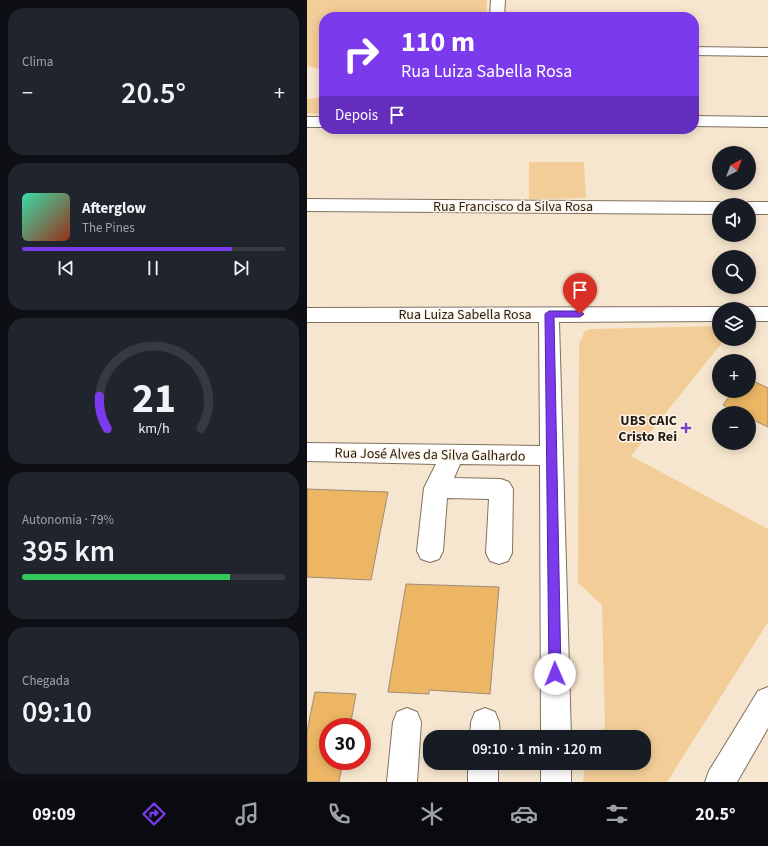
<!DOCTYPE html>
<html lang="pt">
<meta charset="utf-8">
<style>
:root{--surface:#171b24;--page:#20242c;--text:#f1f3f6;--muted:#9ea1a6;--line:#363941;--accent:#7c3aed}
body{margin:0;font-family:"Source Sans 3",sans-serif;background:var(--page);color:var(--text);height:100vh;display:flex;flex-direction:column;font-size:15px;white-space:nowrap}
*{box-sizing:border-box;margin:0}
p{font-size:13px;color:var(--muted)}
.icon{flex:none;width:22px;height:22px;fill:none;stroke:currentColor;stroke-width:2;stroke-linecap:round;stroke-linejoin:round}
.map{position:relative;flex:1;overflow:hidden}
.panel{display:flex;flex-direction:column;gap:8px;padding:8px;background:#0d0f14;width:307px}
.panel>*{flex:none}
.top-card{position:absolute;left:12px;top:12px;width:380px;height:122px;border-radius:16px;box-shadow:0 2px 10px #0003;background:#7c3aed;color:#fff;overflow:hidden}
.needle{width:26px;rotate:42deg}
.buttons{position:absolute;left:405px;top:146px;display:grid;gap:8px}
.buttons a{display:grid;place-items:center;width:44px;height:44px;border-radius:50%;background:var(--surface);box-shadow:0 2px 10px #0003;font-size:20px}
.speed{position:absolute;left:12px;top:718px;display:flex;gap:8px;font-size:20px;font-weight:700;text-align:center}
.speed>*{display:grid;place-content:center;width:52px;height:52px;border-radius:50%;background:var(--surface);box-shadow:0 2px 10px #0003;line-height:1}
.speed .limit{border:6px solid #d22;background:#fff;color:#111}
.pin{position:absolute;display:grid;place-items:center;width:34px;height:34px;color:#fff;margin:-41px -17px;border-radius:50% 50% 50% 0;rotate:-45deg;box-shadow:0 0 4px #0007}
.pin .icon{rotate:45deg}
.me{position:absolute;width:44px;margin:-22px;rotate:359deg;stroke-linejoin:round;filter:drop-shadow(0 0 3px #0008)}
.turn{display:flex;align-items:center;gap:14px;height:84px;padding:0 16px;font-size:18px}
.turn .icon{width:52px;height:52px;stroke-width:2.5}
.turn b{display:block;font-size:28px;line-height:34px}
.then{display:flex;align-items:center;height:38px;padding:0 16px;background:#0003;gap:8px;font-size:15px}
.big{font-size:30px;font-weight:600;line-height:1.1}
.panel .widget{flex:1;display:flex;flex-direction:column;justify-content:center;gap:6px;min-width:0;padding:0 14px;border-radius:16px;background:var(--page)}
.panel .dial{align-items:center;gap:0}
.dial svg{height:104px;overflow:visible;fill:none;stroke:var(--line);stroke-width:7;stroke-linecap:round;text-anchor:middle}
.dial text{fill:var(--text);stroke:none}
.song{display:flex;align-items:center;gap:12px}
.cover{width:48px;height:48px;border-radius:6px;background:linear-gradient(135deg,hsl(160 70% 55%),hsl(10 70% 35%))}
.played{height:4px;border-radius:2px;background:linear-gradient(90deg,var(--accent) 80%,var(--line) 80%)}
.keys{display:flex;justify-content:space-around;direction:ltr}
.heat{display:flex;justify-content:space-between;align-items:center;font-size:22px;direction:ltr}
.charge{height:6px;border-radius:3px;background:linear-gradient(90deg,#34c759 79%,var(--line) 0)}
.trip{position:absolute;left:116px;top:730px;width:228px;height:40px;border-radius:16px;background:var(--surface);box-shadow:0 2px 10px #0003;font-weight:600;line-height:40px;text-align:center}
.tab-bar{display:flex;height:64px;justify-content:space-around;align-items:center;background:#090b0e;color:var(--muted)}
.tab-bar .icon{width:28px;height:28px}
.tab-bar .selected{color:var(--accent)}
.tab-bar b{font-size:18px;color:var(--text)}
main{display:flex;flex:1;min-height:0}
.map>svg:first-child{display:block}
.green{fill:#f3cd97}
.building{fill:#ecb665;stroke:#9c8c77}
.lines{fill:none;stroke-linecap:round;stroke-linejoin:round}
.minor-casing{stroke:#80715d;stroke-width:2}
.major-casing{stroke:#80715d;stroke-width:2}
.minor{fill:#fff;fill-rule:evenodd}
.major{fill:#fff;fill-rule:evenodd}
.route{fill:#7c3aed;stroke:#51269a}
.poi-dot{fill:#7a44bb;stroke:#fef4e7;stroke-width:1.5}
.labels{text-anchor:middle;stroke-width:3;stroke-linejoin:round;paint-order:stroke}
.street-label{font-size:14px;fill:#231d15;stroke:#fef4e7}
.poi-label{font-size:14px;font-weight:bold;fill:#231d15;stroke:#fef4e7;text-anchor:end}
</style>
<main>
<section class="panel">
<div class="widget"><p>Clima</p>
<div class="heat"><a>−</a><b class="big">20.5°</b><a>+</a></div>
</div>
<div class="widget">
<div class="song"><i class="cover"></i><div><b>Afterglow</b><p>The Pines</p></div></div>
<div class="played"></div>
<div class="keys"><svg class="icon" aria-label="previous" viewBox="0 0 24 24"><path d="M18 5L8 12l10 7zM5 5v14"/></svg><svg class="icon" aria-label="pause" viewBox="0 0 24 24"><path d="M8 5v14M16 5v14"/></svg><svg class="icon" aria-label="next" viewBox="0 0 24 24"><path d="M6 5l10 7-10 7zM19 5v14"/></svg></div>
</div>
<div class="widget dial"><svg viewBox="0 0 100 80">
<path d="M14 69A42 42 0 1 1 86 69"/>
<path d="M14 69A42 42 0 0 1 8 44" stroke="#7c3aed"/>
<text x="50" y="56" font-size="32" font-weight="700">21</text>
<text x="50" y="72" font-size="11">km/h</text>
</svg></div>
<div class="widget"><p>Autonomia · 79%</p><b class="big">395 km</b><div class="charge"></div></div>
<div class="widget"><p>Chegada</p><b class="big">09:10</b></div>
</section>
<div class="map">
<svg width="461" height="782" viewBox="0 0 461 782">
<rect width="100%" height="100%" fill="#f7e6cf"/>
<g class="green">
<polygon points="0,0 180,0 179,17 17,17 17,70 0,66"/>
<polygon points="17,93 17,114 0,113 0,99 12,98"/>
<polygon points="222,162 277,162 279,198 222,199"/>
<polygon points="412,326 412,339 418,339 324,456 461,529 461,622 360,782 276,782 278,763 337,763 337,737 281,737 298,728 295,605 271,583 272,344 278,331 284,329"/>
</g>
<g class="building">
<polygon points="442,379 461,388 461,427 442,418 442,413 432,413 416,405 426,391 442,391"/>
<polygon points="0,489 81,492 64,580 0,577"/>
<polygon points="99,584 192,587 183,694 122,690 122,694 81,692"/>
<polygon points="8,692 49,694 43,727 21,727 21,761 36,761 32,782 0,782 0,731"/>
</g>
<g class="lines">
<g class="minor-casing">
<g id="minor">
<polygon points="184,0 198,0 197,17 183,17"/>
<polygon points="387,47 461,48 461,56 387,55"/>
<polygon points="387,116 461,117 461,127 387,126"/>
<rect x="0" y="117" width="17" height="10"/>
<polygon points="0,199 412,202 419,205 412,205 412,214 0,211"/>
<polygon points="442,202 461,202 461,214 442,214 442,205 435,205"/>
<polygon points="412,307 419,309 412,309 412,321 252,322 264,737 234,737 233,465 153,464 147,478 194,479 202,482 206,489 205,553 201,561 192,564 183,561 179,553 182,499 140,498 136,551 132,559 123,562 114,559 110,551 117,488 129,464 0,461 0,443 233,446 232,322 0,322 0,308"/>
<polygon points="442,307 461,307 461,321 442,321 442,309 435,309"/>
<polygon points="100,708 110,712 114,722 110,782 80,782 86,722 90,712"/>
<polygon points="178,708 188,712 192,722 193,737 163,737 164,722 168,712"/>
<rect x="161" y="763" width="30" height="19"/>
<rect x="234" y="763" width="30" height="19"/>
</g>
</g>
<g class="major-casing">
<polygon id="major" points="461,687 461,728 430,782 398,782 402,771 451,691"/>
</g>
<use href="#minor" class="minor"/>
<use href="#major" class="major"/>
</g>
<polygon class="route" points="242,311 273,311 277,314 273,317 247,317 254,674 252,678 248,680 244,678 242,674 238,314"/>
<path class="poi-dot" d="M377 422h4v4h4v4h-4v4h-4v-4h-4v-4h4z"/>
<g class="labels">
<g class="street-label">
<text x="206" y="211">Rua Francisco da Silva Rosa</text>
<text x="158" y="319">Rua Luiza Sabella Rosa</text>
<text transform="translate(123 454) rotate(1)" y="5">Rua José Alves da Silva Galhardo</text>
</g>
<g class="poi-label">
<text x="370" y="425">UBS CAIC<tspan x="370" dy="16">Cristo Rei</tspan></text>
</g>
</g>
</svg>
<div class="buttons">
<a><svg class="needle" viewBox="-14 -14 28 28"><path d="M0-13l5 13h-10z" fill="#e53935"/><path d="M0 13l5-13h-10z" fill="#9ea1a6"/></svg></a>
<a><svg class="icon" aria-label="sound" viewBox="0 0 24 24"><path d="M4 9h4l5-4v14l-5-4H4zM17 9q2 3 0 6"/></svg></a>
<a><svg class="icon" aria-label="search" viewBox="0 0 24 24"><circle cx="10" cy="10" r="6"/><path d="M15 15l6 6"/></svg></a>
<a><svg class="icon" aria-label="layers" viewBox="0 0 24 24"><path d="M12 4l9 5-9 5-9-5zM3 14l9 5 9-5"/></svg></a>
<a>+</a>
<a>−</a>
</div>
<div class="speed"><div class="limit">30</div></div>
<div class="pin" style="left:273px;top:314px;background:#d93025"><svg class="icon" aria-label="arrive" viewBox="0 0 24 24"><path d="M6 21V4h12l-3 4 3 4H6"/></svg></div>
<svg class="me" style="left:248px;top:674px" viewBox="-20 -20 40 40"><circle r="19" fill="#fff"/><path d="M0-13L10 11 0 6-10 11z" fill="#7c3aed"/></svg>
<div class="trip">09:10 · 1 min · 120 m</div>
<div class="top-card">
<div class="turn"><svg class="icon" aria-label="right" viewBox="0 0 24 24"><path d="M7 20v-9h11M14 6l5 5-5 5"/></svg><div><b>110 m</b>Rua Luiza Sabella Rosa</div></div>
<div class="then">Depois<svg class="icon" aria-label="arrive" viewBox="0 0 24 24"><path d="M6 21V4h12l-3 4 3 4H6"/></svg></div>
</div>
</div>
</main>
<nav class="tab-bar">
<b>09:09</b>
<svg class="icon selected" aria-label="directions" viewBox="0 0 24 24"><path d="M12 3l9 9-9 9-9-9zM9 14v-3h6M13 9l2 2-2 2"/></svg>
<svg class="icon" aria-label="music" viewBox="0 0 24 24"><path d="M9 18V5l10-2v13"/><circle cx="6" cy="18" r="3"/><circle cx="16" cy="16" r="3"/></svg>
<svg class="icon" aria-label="phone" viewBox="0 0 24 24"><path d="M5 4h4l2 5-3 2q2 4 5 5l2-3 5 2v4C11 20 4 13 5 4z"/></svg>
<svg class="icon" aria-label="climate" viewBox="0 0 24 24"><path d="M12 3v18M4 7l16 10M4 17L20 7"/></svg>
<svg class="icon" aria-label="car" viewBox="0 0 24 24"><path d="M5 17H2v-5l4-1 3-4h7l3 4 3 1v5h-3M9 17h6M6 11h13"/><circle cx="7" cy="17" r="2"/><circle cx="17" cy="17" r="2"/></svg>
<svg class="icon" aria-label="filters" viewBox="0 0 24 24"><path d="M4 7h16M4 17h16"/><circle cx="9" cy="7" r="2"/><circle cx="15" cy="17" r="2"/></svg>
<b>20.5°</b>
</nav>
